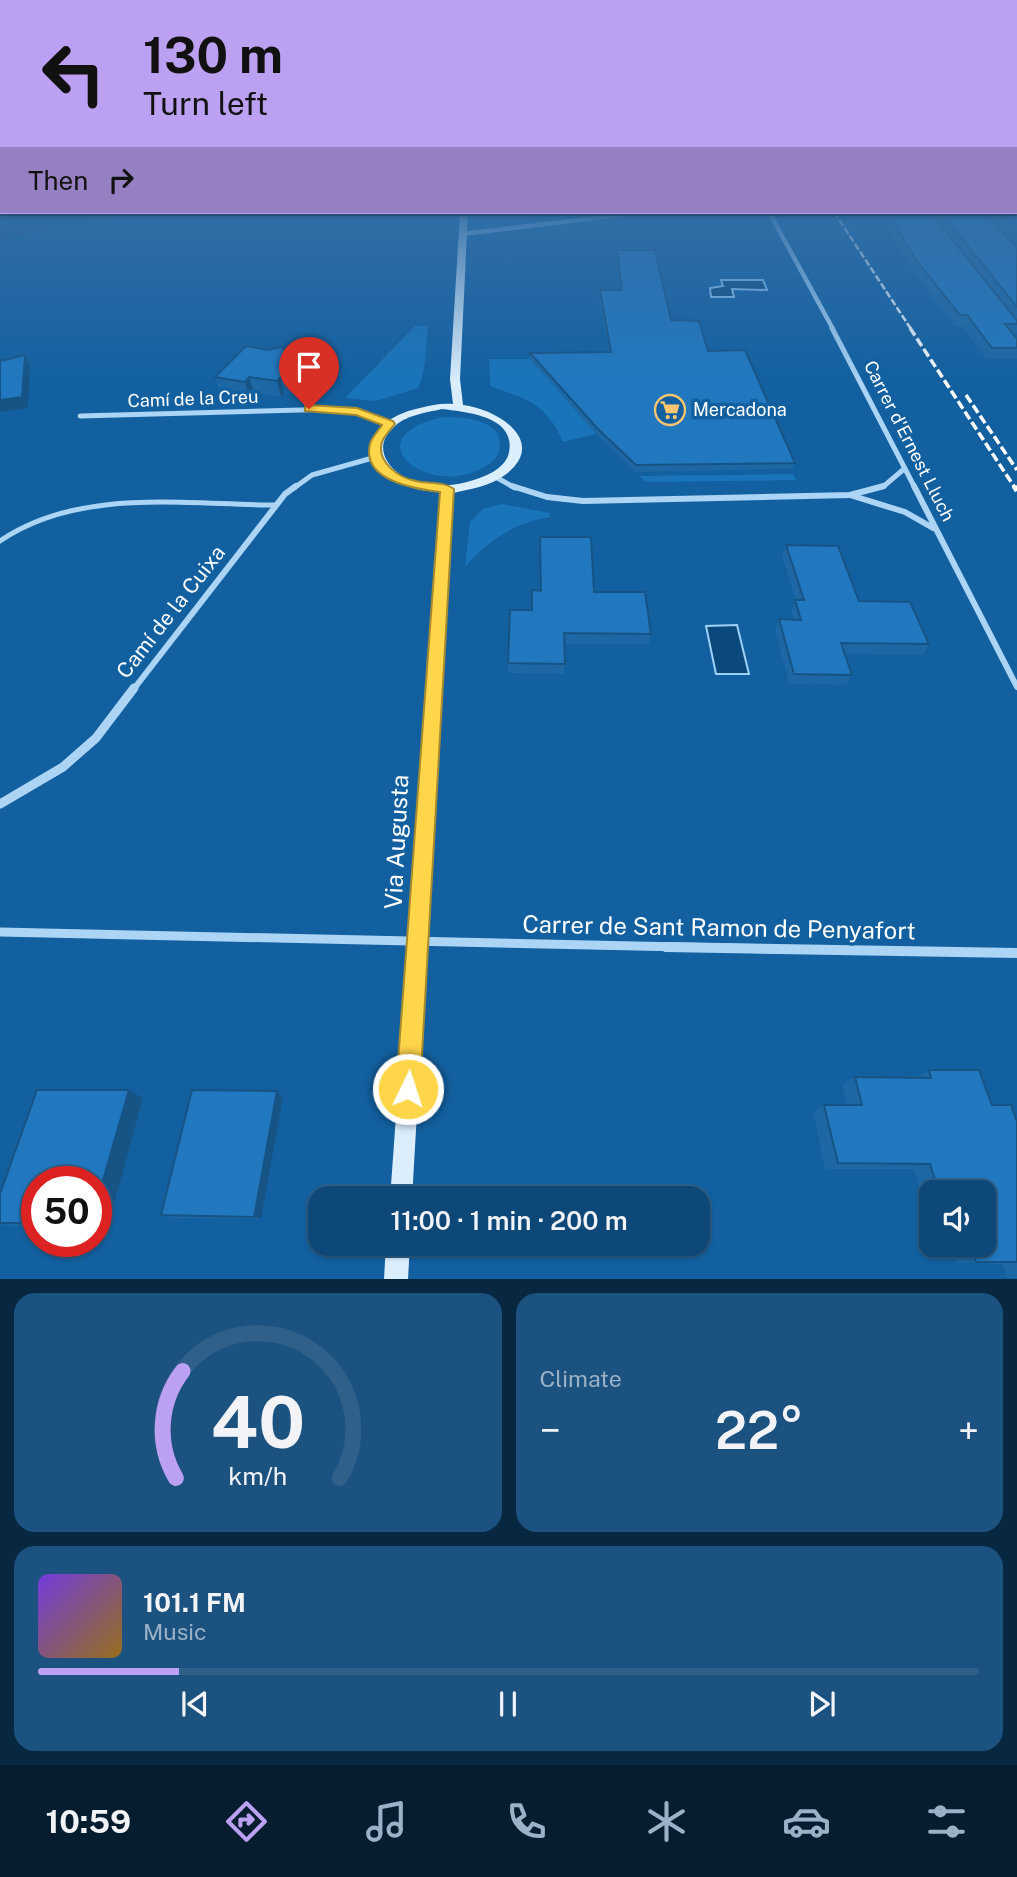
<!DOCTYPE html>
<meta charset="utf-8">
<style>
:root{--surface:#0e4878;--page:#1c5280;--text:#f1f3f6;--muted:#9bb2c6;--line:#2e608a;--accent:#bca0f2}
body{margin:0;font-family:"Public Sans",sans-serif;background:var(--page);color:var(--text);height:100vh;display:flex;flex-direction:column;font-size:26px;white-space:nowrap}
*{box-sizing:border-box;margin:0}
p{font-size:23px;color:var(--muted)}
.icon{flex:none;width:38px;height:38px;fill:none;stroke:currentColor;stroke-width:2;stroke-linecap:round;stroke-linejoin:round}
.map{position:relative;height:1279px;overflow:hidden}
.sheet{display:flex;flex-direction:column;gap:14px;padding:14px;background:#082842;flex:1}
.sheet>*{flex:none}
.guide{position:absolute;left:0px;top:0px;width:1018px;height:214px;box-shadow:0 2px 5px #0004,0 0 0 2px var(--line);background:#bca0f2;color:#111;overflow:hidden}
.tools{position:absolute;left:919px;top:1180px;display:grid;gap:14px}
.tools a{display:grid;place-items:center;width:77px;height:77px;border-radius:14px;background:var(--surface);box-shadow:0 2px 5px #0004,0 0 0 2px var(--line);font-size:35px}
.speed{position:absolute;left:21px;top:1166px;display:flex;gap:14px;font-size:35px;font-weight:700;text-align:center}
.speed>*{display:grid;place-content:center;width:91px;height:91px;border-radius:50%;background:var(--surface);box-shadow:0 2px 5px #0004,0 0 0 2px var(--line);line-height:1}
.speed .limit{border:10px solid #d22;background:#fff;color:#111}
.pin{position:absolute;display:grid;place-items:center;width:60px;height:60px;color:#fff;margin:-72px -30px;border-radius:50% 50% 50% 0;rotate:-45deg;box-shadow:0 0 7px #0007}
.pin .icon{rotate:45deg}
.me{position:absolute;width:77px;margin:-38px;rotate:4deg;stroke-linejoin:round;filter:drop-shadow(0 0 5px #0008)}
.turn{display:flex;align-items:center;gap:24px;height:147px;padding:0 28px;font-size:32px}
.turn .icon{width:91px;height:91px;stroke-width:2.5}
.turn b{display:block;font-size:49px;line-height:60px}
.then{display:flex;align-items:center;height:66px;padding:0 28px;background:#0003;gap:14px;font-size:26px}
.big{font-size:52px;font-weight:600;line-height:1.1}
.sheet .widget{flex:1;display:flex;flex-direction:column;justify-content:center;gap:10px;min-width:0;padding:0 24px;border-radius:21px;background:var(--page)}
.sheet .dial{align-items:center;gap:0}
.dial svg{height:182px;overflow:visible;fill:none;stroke:var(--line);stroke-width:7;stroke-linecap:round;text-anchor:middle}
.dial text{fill:var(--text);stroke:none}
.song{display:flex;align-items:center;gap:21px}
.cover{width:84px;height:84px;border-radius:10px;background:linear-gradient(135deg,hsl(260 70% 55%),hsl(40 70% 35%))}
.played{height:7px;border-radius:4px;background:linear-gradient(90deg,var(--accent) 15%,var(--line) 15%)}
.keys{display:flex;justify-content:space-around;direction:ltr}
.heat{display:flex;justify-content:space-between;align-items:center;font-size:38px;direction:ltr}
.sheet .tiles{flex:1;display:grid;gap:14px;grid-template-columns:1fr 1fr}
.widget:last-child{grid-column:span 2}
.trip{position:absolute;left:308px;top:1186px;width:402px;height:70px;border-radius:21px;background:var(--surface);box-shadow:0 2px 5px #0004,0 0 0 2px var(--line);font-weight:600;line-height:70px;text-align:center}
.tab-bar{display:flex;height:112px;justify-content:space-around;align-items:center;background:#061d30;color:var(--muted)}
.tab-bar .icon{width:49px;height:49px}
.tab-bar .active{color:var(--accent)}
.tab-bar b{font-size:32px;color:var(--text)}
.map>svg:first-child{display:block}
.green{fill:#1a74ba}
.water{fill:#0b487c;stroke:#9dd1f7;stroke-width:2}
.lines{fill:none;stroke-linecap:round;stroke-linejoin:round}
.lane{stroke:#abd4f5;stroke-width:5}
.street-far4{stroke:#abd4f5;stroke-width:4.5}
.street-far3{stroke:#abd4f5;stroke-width:5}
.street-far2{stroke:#abd4f5;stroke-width:6}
.street-far1{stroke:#abd4f5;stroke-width:9}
.street{stroke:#abd4f5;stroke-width:10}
.secondary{fill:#dbeefd;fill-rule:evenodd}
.rail-far2{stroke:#fff;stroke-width:2.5;stroke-dasharray:7 2.5;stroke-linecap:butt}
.rail-far1{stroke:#fff;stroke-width:3.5;stroke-dasharray:9 3.5;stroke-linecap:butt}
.rail{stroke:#fff;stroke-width:5;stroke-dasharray:11 5;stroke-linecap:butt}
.wall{fill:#1c67a4}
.shaded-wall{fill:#175486}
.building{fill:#2178bf;stroke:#175486;stroke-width:2}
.route{fill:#ffd54a;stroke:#a68a30;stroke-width:2}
.labels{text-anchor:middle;stroke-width:7;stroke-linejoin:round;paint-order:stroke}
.far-street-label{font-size:18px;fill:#fff;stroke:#1260a0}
.far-poi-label{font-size:18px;fill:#fff;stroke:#1260a0;text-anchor:start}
.street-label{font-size:21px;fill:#fff;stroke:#1260a0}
.near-street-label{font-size:24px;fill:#fff;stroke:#1260a0}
</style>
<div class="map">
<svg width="1017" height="1279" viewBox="0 0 1017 1279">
<rect width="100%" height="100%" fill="#1260a0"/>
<g class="green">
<path d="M415,326H428C425,348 427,368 418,388L376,401L345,398Z"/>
<path d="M489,359H538L596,434L563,442C546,403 528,400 490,386Z"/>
<path d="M443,417C461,417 500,418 500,445C500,454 494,462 486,466C431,501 349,438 443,417Z"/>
<polygon points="793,474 796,480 646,482 640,476"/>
<path d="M502,504L550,513V517C514,523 489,540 465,567L470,522L483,509Z"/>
</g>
<g class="water">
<polygon points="721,280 763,280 767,290 732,289 734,297 711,297 710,288 723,286"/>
<polygon points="737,625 749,674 716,674 706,626"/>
</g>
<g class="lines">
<path class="lane" d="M0,541C79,487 185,505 276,505"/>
<g class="street-far4">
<polyline points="769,212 833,329"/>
<polyline points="462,234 645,212"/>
</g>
<g class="street-far3">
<polyline points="832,328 915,488"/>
<polyline points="80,416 338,409 357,412 389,424"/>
<polyline points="494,476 515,488"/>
<polyline points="294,488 312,475 376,457"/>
<polyline points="877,488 884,486 904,469"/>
</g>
<g class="street-far2">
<polyline points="512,486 547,497 583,501 850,495 884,486"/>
<polyline points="914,486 1017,687"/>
<polyline points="850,495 905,512 933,528"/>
<polyline points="133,690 285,494 296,486"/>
</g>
<g class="street-far1">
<polyline points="0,804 63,767 96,738 134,688"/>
<polyline points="0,932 770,949"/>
</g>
<polyline class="street" points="666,947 1017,953"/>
<g class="secondary">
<path d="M460,212H468L460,379L463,405C498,409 549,442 505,475C490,486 471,489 453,493L412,1199H390L441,492C367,491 342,425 420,408C432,405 441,403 453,404L450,379ZM442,409C466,412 516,416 509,452C508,460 501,467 493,472C472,483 450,487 427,485C400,482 366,453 393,428C405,415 425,413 442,409Z"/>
<polygon points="386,1244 410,1244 408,1279 384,1279"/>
</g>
<polyline class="rail-far2" points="834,212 911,329"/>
<g class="rail-far1">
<polyline points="910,328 1015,488"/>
<polyline points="966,395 1017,470"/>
</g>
<polyline class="rail" points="1014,486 1017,491"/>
</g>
<g class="wall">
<polygon points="1017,205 1017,227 996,227 1017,248 1017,331 1014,335 1017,339 1017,359 987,359 962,326 955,326 912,270 878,212 1017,212"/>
<polygon points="617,250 671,320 708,351 795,463 792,469 635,472 596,434 530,359 530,353 609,352 599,296 600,290 621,290 616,256"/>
<polygon points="215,377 323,377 326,393 284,394 281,397 254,393 249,398 220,393"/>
<polygon points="540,537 594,592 651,634 649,644 564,644 564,674 508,673 510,610 532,610 540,591"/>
<polygon points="786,545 859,601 929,644 923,655 845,654 852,675 846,685 789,684 775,630 779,619 793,620 791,611 796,600 782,556"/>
<polygon points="929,1070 992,1105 1017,1122 1017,1278 1007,1278 1002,1264 957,1263 951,1244 984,1244 984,1192 931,1192 930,1225 914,1169 825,1169 813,1112 824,1105 847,1105 842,1085 855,1077 915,1078"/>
<polygon points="283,1097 261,1219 170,1218 161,1215"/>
<polygon points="143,1098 108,1226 96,1226 96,1181 37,1181 37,1226 10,1226 0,1224 0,1194"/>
</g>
<g class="shaded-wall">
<polygon points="8,212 145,212 0,240 0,213"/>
<polygon points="582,212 593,212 593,213 582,215"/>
<polygon points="25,355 30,366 28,408 0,412 0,400"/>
<polygon points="249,377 254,393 249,398 245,382"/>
<polygon points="280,378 284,394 281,397 277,381"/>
<polygon points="129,1090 143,1098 108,1226 96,1224 96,1204"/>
<polygon points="277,1091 283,1097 261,1219 254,1217"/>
</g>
<g class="building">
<polygon points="0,205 2,205 2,212 9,212 0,213"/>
<polygon points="1017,205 1017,217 987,217 1017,248 1017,307 941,212 1017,212"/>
<polygon points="887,212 930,212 1017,320 1017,324 1005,324 1017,339 1017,348 992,348 967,315 960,315 916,260"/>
<polygon points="617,250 655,250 671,320 699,321 708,351 745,350 795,463 636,465 597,428 530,353 611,352 600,290 622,290"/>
<polygon points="246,346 269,350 281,347 289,353 300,355 323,377 280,378 277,381 249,377 245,382 215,377"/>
<polygon points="25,355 22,397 0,400 0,361"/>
<polygon points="540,537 591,537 594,592 645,592 651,634 564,633 565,664 508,663 510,610 532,610 532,590 541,591"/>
<polygon points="786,545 838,546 859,601 910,602 929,644 841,643 852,675 794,674 779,619 801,620 795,600 804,600"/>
<polygon points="929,1070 979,1070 992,1105 1011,1105 1017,1122 1017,1262 976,1262 970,1244 984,1244 984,1192 939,1192 930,1164 838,1163 824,1105 862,1105 855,1077 931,1078"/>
<polygon points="37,1090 129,1090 96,1204 96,1181 37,1181 37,1223 0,1223 0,1194"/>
<polygon points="192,1090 277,1091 254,1217 161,1215"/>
</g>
<linearGradient id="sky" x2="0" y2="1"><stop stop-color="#0a3558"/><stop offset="0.53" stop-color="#336fa7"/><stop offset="1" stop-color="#336fa7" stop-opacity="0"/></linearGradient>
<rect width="1017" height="384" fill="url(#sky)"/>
<path class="route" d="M309,405L357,408L393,421L395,424C391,429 384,436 382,442C376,462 399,478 416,481C428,484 444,481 454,489L420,1089L417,1097L408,1101L400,1097L396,1089L440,492C416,489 361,481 370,444C371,438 378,431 382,425L356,415L305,411V406Z"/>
<defs>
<g id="supermarket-ring" transform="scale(1.575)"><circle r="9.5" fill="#1260a0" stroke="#ffc66f" stroke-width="1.5"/><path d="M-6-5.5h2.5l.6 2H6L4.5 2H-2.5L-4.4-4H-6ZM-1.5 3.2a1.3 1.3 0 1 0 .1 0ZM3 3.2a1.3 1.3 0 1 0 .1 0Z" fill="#ffc66f"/></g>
</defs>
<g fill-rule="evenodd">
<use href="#supermarket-ring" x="670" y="410"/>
</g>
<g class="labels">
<g class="far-street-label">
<text transform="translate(193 399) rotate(-2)" y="6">Camí de la Creu</text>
<text transform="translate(909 441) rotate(63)" y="6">Carrer d'Ernest Lluch</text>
</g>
<g class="far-poi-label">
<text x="693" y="416">Mercadona</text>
</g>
<g class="street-label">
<text transform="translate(171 612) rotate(-52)" y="7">Camí de la Cuixa</text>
</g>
<g class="near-street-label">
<text transform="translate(397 842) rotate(-87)" y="8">Via Augusta</text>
<text transform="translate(719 928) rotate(1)" y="8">Carrer de Sant Ramon de Penyafort</text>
</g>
</g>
</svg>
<div class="tools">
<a><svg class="icon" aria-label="sound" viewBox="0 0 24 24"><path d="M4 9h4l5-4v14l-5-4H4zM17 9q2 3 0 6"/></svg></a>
</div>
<div class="speed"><div class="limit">50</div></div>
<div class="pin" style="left:309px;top:409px;background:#d93025"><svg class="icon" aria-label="arrive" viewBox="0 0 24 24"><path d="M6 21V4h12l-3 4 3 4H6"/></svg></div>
<svg class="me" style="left:408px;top:1089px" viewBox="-20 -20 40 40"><circle r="17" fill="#ffd54a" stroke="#fff" stroke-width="3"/><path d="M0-11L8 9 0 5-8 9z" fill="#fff"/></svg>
<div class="trip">11:00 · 1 min · 200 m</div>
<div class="guide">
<div class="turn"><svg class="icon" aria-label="left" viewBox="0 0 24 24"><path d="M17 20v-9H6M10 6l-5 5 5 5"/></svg><div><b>130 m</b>Turn left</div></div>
<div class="then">Then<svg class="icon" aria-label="right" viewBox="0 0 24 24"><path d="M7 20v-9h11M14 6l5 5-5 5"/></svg></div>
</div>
</div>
<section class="sheet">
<div class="tiles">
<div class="widget dial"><svg viewBox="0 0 100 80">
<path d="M14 69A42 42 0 1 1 86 69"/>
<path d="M14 69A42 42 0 0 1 17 22" stroke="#bca0f2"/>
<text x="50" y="56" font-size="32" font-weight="700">40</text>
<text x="50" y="72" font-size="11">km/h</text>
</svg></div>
<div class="widget"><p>Climate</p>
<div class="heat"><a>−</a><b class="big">22°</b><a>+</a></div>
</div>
<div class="widget">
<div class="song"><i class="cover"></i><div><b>101.1 FM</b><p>Music</p></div></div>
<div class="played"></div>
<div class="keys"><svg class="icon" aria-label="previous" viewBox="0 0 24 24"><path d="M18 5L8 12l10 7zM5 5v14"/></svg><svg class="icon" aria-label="pause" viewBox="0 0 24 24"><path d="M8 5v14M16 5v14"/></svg><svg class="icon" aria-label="next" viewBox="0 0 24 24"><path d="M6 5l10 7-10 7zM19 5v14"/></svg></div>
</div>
</div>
</section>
<nav class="tab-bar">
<b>10:59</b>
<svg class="icon active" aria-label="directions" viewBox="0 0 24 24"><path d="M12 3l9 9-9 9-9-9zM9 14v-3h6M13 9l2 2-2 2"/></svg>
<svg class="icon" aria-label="music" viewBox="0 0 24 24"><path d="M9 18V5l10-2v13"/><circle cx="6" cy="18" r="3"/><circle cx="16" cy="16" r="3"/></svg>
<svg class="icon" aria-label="phone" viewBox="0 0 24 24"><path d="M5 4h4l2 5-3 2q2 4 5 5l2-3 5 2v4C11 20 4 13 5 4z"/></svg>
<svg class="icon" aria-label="climate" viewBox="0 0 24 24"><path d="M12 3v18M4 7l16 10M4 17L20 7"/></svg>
<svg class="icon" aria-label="car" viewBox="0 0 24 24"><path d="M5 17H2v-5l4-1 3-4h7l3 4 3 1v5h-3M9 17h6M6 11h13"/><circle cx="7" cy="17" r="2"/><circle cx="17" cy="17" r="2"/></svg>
<svg class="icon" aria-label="filters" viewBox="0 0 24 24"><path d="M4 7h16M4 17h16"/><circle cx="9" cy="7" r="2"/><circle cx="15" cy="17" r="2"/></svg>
</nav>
